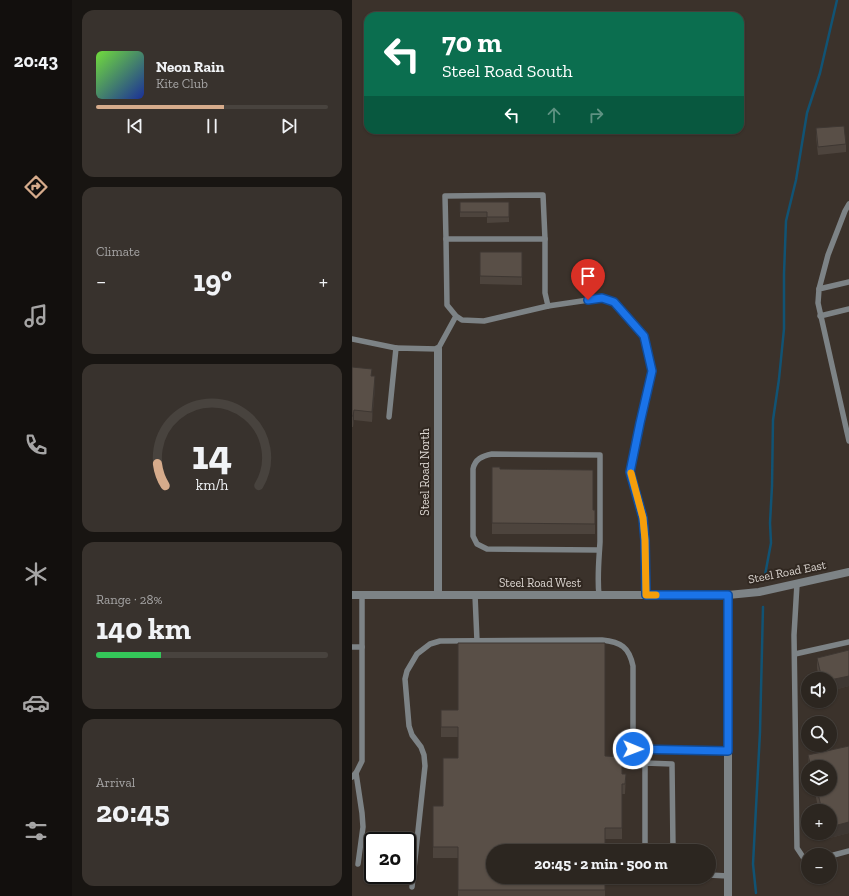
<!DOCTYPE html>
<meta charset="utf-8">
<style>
:root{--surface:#2c2620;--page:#38322d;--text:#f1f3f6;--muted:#a6a5a5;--line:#48433e;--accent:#d6ab8b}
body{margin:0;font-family:"Zilla Slab",serif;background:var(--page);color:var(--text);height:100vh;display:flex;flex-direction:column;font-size:15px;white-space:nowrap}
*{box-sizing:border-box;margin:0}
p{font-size:13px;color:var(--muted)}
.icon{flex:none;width:22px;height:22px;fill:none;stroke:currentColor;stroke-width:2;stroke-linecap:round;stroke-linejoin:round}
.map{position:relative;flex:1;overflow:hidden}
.drawer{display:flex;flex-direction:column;gap:10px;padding:10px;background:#181512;width:280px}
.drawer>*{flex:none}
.banner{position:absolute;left:12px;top:12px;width:380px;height:122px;border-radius:12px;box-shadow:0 1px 3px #0004,0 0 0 1px var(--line);background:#0b6e4f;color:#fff;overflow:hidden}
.fabs{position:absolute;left:449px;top:672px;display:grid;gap:8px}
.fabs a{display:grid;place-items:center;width:36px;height:36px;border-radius:50%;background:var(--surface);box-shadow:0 1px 3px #0004,0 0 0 1px var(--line);font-size:20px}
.speed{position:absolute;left:12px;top:832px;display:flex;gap:8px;font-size:20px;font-weight:700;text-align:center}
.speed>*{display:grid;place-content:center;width:52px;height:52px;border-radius:50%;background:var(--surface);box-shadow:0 1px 3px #0004,0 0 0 1px var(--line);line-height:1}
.speed .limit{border:2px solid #111;border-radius:6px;background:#fff;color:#111}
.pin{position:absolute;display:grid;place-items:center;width:34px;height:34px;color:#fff;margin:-41px -17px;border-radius:50% 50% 50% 0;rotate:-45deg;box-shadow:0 0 4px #0007}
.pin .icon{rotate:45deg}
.me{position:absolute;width:44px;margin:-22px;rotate:91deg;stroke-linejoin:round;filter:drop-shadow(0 0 3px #0008)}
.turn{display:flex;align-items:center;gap:14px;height:84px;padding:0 12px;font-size:18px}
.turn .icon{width:52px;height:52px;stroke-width:2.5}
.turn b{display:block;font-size:28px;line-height:34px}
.lanes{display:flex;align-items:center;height:38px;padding:0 12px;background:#0003;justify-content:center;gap:20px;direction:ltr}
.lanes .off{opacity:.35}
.big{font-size:30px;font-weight:700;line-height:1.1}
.drawer .widget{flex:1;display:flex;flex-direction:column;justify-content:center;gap:6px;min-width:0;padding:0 14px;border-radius:12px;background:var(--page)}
.drawer .dial{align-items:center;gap:0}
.dial svg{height:104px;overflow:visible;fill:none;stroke:var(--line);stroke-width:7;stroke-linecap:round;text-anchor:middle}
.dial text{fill:var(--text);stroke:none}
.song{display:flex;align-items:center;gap:12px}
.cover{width:48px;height:48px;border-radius:6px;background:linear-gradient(135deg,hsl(100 70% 55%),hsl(230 70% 35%))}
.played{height:4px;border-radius:2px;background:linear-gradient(90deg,var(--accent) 55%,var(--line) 55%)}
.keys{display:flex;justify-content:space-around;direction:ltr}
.heat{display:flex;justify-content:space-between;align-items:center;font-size:22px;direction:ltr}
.charge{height:6px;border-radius:3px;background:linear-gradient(90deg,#34c759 28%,var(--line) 0)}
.trip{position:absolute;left:134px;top:844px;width:230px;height:40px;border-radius:20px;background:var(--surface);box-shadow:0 1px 3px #0004,0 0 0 1px var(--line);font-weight:700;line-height:40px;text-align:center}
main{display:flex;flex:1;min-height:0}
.tab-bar{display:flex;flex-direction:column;width:72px;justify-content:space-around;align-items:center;background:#120f0d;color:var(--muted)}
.tab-bar .icon{width:28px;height:28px}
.tab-bar .active{color:var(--accent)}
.tab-bar b{font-size:18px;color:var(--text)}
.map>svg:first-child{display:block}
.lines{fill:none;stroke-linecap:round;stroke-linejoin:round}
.stream{stroke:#115374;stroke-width:2.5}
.service{stroke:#7d8386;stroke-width:5.5}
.minor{stroke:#7d8386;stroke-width:8}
.wall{fill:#4d443d}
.shaded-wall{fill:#3e3732}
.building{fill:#594f47;stroke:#3e3732}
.route-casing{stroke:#114b97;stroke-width:10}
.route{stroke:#1a73e8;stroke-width:7}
.slow{stroke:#f59e0b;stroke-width:7}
.labels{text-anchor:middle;stroke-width:4;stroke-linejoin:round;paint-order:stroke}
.street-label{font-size:12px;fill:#dcd6d1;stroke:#312821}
</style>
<main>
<nav class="tab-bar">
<b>20:43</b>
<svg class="icon active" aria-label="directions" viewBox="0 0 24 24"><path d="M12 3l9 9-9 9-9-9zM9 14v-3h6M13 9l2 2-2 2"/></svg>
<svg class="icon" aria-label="music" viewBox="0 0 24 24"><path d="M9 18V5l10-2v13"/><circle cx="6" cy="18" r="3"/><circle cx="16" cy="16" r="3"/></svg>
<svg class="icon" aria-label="phone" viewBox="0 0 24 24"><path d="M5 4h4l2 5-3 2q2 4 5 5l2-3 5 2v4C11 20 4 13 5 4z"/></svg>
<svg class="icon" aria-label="climate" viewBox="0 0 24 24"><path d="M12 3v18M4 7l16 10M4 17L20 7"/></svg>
<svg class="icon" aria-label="car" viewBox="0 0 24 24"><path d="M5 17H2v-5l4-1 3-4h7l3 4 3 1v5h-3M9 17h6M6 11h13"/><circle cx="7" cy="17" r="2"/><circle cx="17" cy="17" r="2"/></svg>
<svg class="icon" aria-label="filters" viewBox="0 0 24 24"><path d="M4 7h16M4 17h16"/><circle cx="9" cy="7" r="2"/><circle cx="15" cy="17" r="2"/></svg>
</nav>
<section class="drawer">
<div class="widget">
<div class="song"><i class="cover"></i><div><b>Neon Rain</b><p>Kite Club</p></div></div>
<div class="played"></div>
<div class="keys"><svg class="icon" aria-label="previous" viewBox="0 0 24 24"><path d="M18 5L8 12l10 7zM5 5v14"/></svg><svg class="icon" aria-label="pause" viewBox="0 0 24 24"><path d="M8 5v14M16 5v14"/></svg><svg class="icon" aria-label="next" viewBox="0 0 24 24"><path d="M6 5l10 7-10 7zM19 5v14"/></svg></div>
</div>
<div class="widget"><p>Climate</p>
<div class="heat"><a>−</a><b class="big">19°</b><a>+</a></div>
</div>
<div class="widget dial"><svg viewBox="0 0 100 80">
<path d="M14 69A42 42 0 1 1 86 69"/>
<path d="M14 69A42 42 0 0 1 8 52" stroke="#d6ab8b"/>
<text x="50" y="56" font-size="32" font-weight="700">14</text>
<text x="50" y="72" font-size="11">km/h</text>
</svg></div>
<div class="widget"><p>Range · 28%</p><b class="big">140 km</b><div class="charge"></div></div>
<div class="widget"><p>Arrival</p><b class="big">20:45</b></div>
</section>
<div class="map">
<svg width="497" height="896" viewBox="0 0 497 896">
<rect width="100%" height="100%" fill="#3b322b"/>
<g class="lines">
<g class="stream">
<polyline points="413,575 419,543 418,523 420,486 421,420 427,379 432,329 432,274 434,221 444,180 455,113 468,73 485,0"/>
<polyline points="404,893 401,864 408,732 411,607"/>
</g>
<g class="service">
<polyline points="94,239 93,196 191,195 193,239"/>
<polyline points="497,282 467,289 466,303 497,441"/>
<polyline points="467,289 476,255 493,211 497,204"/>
<polyline points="196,306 250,298 262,302 292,336 300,371 288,423 278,472 291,518 293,540 294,595"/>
<polyline points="468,316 497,309"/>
<polyline points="0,339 44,348"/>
<polyline points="37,417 44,348 86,349 104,316 95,305 94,239 193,239 193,293 196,306 132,321 110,320 104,316"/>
<polyline points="445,584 442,635 445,848 451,857 456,858"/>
<polyline points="123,595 125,641"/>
<path d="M247,595C245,577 247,560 248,542V455L140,454C130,456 123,459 121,469V536L125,544L135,549L247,550"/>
<polyline points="0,647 10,647"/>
<polyline points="443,654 497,642"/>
<polyline points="4,773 10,813 11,827 6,864"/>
<polyline points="0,777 4,773 10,761 10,595"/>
<polyline points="302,851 293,850 293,763 320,764 321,849 309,851"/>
<polyline points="478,856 497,851"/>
<polyline points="357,875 376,876"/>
<polyline points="262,877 276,877"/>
<path d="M60,887L73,766L72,755L69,747L60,735L57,726L53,679L55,671L65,654L78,644L88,641L250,640C269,642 277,647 281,666V749L376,751"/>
</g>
<g class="minor">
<polyline points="0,595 376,595 407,592 497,572"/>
<polyline points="86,595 86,349"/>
<polyline points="376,896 376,595"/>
</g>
</g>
<g class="wall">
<polygon points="464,128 494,144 494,152 466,155 464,137"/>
<polygon points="108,202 157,202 157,222 135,223 135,217 108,217"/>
<polygon points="128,252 170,252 170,285 128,284"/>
<polygon points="0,367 20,376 23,387 20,422 2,420 1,427 0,427"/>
<polygon points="140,467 148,469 241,510 243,510 243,534 140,534"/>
<polygon points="497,650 497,686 478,691 478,679 467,679 465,668 465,658"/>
<polygon points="89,710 253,756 270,774 274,774 273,794 270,794 270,839 253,839 253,896 106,896 106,858 81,858 81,806 91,806 106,758 106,737 89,737"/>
<polygon points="497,746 497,833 474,839 473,833 478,833 478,811 467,811 462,789 478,789 478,767 457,767 456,755"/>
</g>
<g class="shaded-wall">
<polygon points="23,376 23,387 20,422 20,412"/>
<polygon points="2,410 2,420 1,427 1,416"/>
<polygon points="497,676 497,686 478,691 478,680"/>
<polygon points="497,822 497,833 474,839 474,833 478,833 478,827"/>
</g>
<g class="building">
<polygon points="492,126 494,144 466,147 464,128"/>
<polygon points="108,202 157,202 157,217 135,217 135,212 108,212"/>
<polygon points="128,252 170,252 170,277 128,276"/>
<polygon points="0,367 20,369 19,376 23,376 20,412 2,410 1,416 0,416"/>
<polygon points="140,467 148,467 148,469 241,470 241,510 243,510 243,524 140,523"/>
<polygon points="106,643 253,643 253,756 270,757 270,774 274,774 273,784 270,784 270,828 253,828 253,851 141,851 141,877 253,877 253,890 106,890 106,847 81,847 81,806 91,806 91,758 106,758 106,727 89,727 89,710 106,710"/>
<polygon points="497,650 497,676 478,680 478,679 470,679 465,658"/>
<polygon points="497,746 497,822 478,827 478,811 470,811 465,789 478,789 478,767 459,767 456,755"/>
</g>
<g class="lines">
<g class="route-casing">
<polyline id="route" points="236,300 250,298 262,302 292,336 300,371 288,423 278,472 291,518 293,540 294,595 376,595 376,751 281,749"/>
</g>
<use href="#route" class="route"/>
<polyline class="slow" points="279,473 291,518 293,540 294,595 304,595"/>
</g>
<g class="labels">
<g class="street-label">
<text transform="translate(73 472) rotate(-90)" y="4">Steel Road North</text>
<text transform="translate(435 572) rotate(-11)" y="4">Steel Road East</text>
<text x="188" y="587">Steel Road West</text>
</g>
</g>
</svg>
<div class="fabs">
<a><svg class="icon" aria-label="sound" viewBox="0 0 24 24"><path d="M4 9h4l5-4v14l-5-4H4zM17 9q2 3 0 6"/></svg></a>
<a><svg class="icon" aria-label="search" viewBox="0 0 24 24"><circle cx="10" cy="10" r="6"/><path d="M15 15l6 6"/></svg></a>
<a><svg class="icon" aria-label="layers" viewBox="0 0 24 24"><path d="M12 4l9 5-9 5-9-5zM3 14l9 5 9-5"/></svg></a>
<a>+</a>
<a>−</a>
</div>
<div class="speed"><div class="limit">20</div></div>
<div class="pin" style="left:236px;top:300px;background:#d93025"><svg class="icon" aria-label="arrive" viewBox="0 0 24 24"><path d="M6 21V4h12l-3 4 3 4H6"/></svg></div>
<svg class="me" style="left:281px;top:749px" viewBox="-20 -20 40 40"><circle r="17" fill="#1a73e8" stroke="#fff" stroke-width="3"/><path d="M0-11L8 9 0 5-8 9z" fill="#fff"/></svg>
<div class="trip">20:45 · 2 min · 500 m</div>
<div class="banner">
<div class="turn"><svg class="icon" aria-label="left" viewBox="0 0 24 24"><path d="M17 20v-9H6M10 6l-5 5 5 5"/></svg><div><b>70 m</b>Steel Road South</div></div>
<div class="lanes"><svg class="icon" aria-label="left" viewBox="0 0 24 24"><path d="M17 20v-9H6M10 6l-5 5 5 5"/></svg><svg class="icon off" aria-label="ahead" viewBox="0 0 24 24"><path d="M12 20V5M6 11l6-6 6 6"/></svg><svg class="icon off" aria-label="right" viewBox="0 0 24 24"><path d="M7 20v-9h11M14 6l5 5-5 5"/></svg></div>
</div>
</div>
</main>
